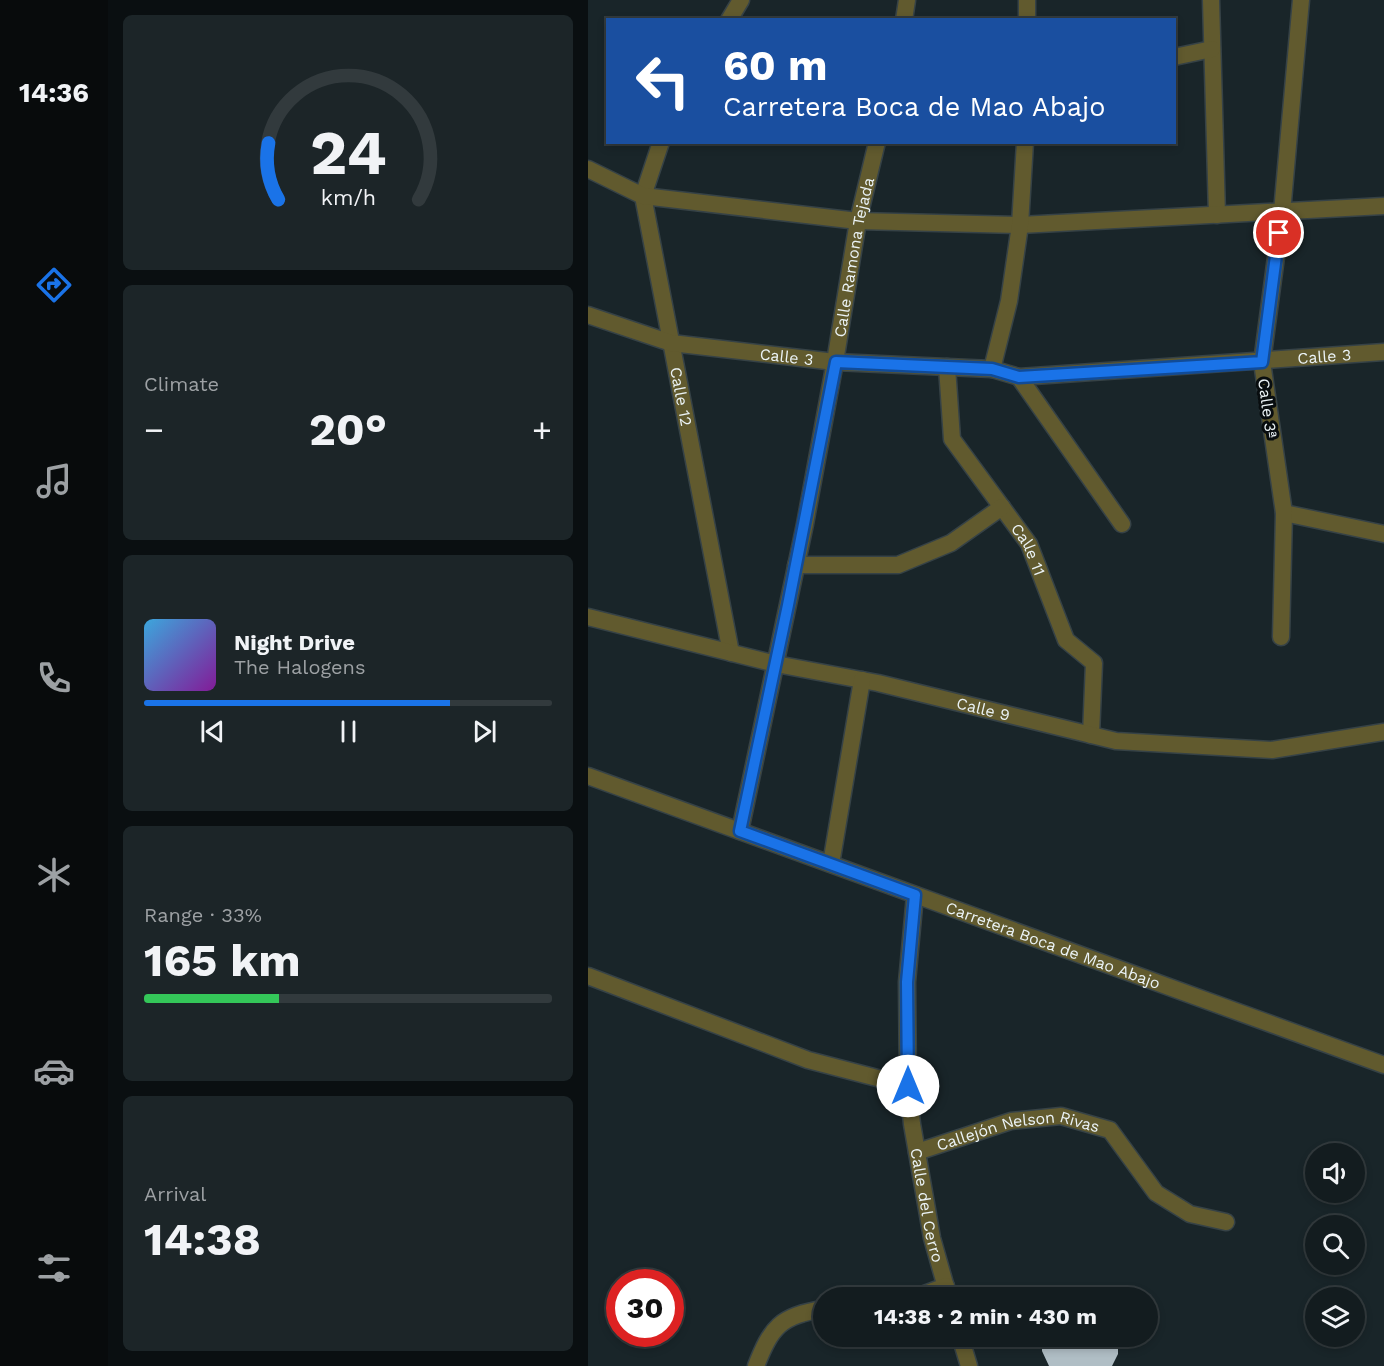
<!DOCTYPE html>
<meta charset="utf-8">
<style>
:root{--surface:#131c1f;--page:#1c2528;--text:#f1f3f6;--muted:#9da1a4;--line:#323a3d;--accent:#1a73e8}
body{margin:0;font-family:"Work Sans",sans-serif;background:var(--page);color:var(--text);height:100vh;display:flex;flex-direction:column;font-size:22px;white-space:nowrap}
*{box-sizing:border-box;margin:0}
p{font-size:20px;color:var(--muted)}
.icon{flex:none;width:33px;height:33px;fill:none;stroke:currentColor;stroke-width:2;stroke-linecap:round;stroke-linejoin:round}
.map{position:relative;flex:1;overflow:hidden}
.details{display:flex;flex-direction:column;gap:15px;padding:15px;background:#0a0f11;width:480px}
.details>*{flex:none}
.top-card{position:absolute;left:18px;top:18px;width:570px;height:126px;border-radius:0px;box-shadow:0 3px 9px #0003,0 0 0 2px var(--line);background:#1a4fa0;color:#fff;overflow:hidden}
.controls{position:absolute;left:717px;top:1143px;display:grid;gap:12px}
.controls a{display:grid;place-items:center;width:60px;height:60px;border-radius:50%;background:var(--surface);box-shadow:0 3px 9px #0003,0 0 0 2px var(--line);font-size:30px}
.speed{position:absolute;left:18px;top:1269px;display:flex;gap:12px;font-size:30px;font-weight:700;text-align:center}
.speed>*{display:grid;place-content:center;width:78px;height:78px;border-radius:50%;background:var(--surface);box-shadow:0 3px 9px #0003,0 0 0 2px var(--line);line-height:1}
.speed .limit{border:9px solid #d22;background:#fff;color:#111}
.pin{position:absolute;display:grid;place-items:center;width:51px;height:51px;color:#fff;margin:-26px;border:3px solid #fff;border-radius:50%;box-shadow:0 2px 6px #0007}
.me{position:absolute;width:66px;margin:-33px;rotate:0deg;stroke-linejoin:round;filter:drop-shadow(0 0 4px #0008)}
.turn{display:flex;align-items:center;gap:21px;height:126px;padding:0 18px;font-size:27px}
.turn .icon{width:78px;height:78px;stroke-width:2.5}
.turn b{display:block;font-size:42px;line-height:51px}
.big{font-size:45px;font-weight:700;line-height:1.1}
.details .card{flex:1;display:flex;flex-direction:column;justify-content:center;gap:9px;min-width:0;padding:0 21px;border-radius:9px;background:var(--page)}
.details .dial{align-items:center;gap:0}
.dial svg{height:156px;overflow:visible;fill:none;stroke:var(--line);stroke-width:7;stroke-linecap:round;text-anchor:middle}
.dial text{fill:var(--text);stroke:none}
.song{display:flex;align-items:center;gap:18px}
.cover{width:72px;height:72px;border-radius:9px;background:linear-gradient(135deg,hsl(200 70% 55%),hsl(290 70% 35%))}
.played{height:6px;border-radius:3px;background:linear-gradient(90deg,var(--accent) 75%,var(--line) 75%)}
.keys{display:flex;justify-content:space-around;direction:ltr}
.heat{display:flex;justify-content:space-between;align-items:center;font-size:33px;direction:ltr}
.charge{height:9px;border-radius:4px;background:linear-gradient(90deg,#34c759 33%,var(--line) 0)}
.trip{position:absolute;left:225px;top:1287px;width:345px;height:60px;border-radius:30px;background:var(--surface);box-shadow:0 3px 9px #0003,0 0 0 2px var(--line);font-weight:700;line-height:60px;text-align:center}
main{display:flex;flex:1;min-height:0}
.tabs{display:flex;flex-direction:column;width:108px;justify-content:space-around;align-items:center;background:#080b0c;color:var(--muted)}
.tabs .icon{width:42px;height:42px}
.tabs .on{color:var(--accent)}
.tabs b{font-size:27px;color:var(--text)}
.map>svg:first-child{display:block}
.building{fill:#b0bec5}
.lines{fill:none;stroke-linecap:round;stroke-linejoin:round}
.minor-casing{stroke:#364246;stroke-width:19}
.tertiary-casing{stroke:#364246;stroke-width:19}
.minor{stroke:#615a2e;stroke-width:16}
.tertiary{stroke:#615a2e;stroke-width:16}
.route-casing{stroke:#114b97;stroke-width:15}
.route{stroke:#1a73e8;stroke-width:10}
.labels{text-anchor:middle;stroke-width:6;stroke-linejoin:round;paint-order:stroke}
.street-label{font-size:16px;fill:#ebf3f6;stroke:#080d0f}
</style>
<main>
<nav class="tabs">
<b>14:36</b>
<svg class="icon on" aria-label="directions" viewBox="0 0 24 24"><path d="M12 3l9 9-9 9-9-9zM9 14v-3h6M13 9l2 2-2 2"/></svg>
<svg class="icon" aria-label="music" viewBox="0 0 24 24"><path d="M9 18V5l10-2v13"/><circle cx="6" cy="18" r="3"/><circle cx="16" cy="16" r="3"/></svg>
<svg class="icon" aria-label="phone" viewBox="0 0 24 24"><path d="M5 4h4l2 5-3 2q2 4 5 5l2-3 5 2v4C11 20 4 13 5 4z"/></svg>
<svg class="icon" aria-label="climate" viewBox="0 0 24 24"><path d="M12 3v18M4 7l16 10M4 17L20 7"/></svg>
<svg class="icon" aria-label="car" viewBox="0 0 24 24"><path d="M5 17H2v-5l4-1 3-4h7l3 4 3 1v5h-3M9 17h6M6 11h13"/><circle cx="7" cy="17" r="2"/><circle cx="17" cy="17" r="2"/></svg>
<svg class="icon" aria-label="filters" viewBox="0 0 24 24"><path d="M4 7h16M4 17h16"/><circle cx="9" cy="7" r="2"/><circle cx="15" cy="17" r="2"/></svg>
</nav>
<section class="details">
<div class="card dial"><svg viewBox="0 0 100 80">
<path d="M14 69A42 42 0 1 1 86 69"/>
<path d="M14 69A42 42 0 0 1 9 40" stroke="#1a73e8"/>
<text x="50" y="56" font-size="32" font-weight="700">24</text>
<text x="50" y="72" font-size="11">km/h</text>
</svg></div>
<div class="card"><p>Climate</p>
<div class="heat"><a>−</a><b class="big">20°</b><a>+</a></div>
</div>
<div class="card">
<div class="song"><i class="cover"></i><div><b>Night Drive</b><p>The Halogens</p></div></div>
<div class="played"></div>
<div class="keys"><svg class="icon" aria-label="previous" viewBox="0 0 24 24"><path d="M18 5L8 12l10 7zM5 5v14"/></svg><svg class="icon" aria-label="pause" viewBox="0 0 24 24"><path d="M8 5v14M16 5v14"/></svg><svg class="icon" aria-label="next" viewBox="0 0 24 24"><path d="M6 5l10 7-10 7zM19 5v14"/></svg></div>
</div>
<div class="card"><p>Range · 33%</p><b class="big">165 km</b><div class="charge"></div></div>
<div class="card"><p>Arrival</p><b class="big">14:38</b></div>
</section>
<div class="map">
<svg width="796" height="1366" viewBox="0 0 796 1366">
<rect width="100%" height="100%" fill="#192529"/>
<polygon class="building" points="454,1336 530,1336 530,1354 524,1366 461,1366 454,1351"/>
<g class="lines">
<g class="minor-casing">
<g id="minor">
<polyline points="439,0 439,20"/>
<polyline points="623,0 629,215"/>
<polyline points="141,20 153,0"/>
<polyline points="316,20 319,0"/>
<polyline points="586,57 624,49"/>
<path id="s1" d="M73,142L55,196L143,653"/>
<polyline points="0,169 55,196 270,221 432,225 796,206"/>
<path id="s2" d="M0,315L83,343L247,362L404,369L431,377L796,352"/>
<path id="s3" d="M359,367L364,439L441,544L478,640L506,663L503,735"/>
<polyline points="404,369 421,301 432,225 437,142"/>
<polyline points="431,377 534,524"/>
<polyline points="696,513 796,534"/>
<polyline points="208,565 310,565 363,543 414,507"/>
<path id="s4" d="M0,617L188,664L290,683L528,741L684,750L796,732"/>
<polyline points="693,637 696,513 674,362 694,212 713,0"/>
<path id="s5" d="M152,831L217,524L247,362L270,221L289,142"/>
<polyline points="243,864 274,680"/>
<path id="s6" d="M327,895L319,982L320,1086L324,1124L344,1238L361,1298"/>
<polyline points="0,976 220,1060 320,1086"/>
<path id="s7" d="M329,1152L423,1121L473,1116L522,1130L568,1193L602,1214L638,1222"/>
<polyline points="326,1298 358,1286"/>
<polyline points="372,1336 381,1366"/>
<path d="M168,1366C183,1328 192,1315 236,1309"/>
</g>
</g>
<g class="tertiary-casing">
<g id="tertiary">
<path id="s8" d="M0,776L796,1065"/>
</g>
</g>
<use href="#minor" class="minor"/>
<use href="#tertiary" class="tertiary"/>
</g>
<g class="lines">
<g class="route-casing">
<polyline id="route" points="320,1086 319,982 327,895 152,831 200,605 248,362 404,369 431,377 674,362 691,233"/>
</g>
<use href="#route" class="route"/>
</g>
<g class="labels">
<g class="street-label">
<text dy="6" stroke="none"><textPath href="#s5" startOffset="585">Calle Ramona Tejada</textPath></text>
<text dy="6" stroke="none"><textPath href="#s2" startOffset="204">Calle 3</textPath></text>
<text dy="6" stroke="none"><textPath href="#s2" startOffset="744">Calle 3</textPath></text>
<text dy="6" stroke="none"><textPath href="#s1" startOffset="261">Calle 12</textPath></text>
<text transform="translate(680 408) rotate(82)" y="6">Calle 3ª</text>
<text dy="6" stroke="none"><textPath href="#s3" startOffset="207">Calle 11</textPath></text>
<text dy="6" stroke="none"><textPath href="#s4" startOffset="406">Calle 9</textPath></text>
<text dy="6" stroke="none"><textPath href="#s8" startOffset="495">Carretera Boca de Mao Abajo</textPath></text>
<text dy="6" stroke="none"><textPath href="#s7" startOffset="105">Callejón Nelson Rivas</textPath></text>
<text dy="6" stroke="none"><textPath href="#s6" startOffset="312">Calle del Cerro</textPath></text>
</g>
</g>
</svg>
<div class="controls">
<a><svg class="icon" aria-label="sound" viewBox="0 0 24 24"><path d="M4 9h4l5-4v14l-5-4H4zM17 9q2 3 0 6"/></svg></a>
<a><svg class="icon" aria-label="search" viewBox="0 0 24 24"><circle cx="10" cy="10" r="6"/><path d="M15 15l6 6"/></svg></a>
<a><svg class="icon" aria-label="layers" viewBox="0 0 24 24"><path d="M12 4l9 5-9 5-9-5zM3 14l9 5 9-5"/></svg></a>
</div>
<div class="speed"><div class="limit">30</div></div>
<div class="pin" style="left:691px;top:233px;background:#d93025"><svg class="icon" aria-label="arrive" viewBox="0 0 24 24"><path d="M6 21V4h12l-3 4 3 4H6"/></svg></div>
<svg class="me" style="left:320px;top:1086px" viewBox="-20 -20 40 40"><circle r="19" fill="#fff"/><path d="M0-13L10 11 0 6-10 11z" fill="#1a73e8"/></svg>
<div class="trip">14:38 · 2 min · 430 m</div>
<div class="top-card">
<div class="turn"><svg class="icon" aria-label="left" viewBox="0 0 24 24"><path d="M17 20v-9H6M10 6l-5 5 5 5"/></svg><div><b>60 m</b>Carretera Boca de Mao Abajo</div></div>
</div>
</div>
</main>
